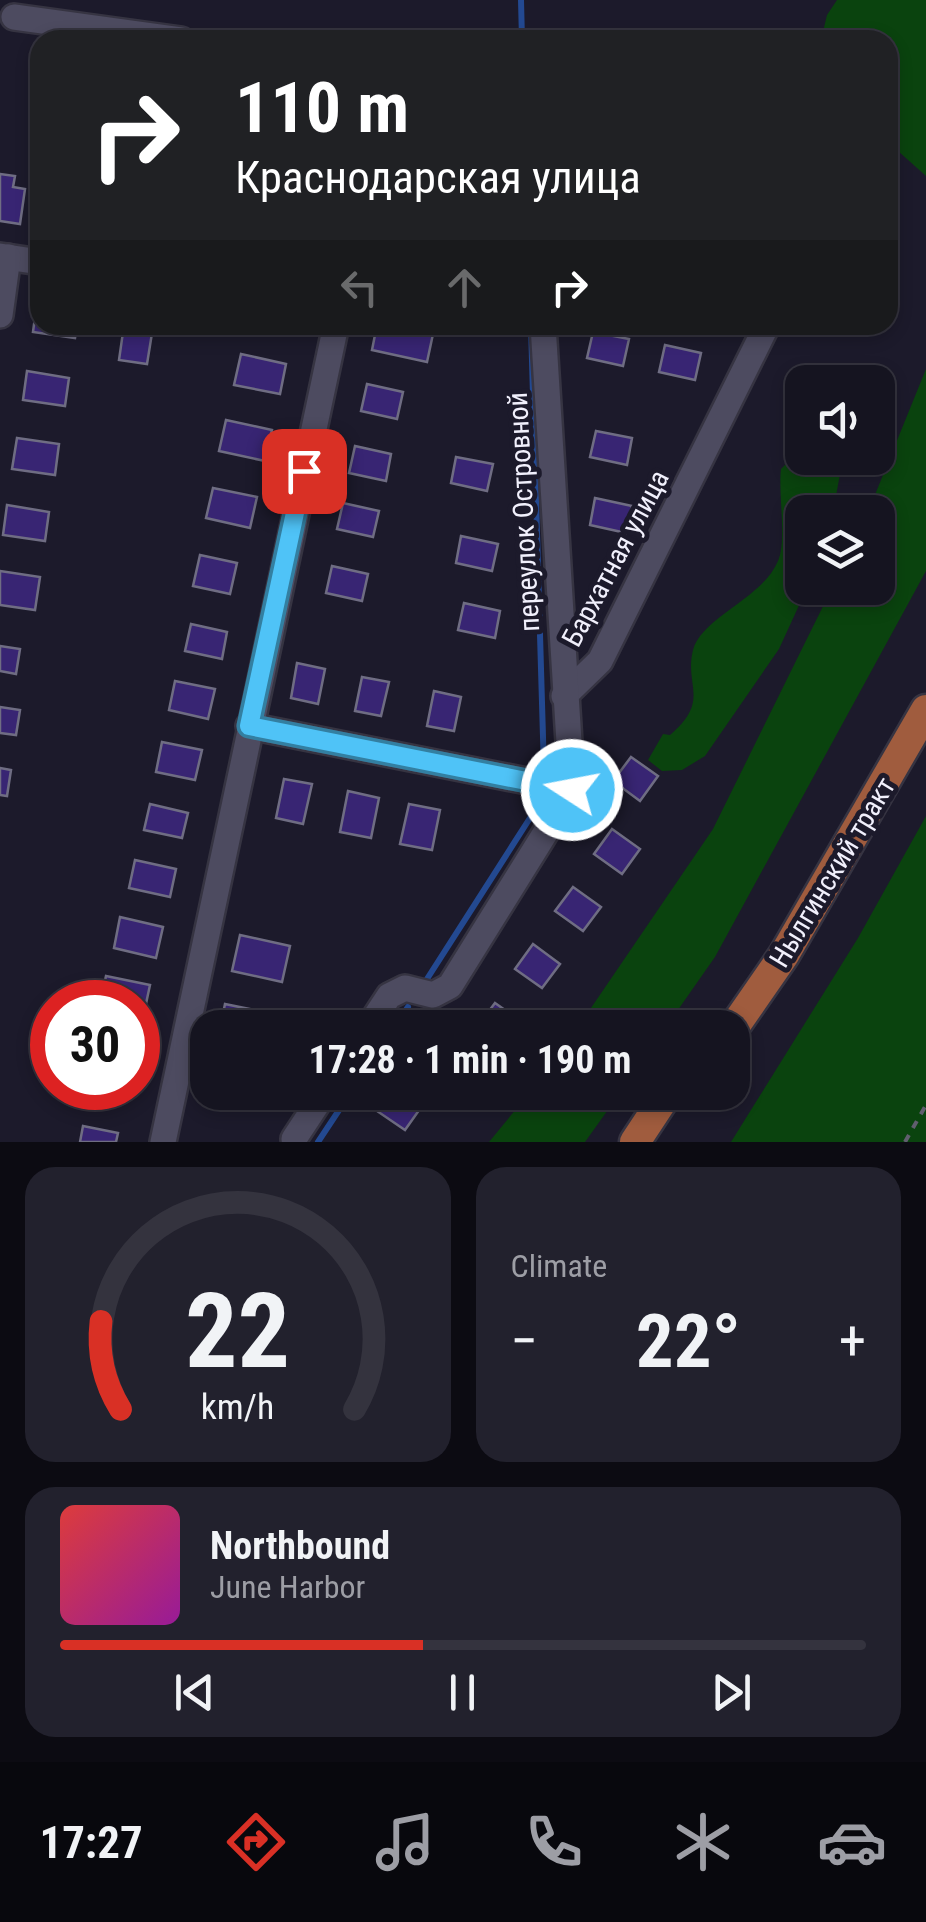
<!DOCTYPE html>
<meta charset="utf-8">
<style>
:root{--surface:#151420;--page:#22212d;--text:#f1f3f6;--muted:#9d9ea5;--line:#34333e;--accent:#d93025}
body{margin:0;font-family:"Roboto Condensed",sans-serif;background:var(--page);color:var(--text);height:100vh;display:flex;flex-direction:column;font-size:38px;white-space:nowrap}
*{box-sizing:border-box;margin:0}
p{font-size:32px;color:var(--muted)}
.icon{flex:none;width:55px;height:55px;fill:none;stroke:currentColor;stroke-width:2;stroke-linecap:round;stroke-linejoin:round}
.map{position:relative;height:1142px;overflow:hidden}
.panel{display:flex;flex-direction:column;gap:25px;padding:25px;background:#0c0b12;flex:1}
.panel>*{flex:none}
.top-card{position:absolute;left:30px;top:30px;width:868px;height:305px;border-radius:30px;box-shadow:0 5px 15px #0003,0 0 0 2px var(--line);background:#202124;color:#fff;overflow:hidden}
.tools{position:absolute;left:785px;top:365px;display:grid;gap:20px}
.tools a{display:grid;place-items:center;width:110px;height:110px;border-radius:20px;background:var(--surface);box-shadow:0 5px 15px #0003,0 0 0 2px var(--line);font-size:50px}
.speed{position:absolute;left:30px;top:980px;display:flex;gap:20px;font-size:50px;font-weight:700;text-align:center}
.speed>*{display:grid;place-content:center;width:130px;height:130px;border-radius:50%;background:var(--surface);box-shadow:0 5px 15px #0003,0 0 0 2px var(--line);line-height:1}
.speed .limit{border:15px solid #d22;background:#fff;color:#111}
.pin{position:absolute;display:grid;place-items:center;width:85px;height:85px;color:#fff;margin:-42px;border-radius:20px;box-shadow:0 5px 15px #0006}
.me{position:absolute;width:110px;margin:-55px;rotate:281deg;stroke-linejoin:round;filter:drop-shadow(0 0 8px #0008)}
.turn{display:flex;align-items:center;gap:35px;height:210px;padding:0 40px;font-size:45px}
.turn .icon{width:130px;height:130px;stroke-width:2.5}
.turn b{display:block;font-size:70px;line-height:85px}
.lanes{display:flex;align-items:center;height:95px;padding:0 40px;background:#0003;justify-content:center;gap:50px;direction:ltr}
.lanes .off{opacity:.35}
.big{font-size:75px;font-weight:700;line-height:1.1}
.panel .widget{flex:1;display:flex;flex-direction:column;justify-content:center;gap:15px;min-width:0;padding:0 35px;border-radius:30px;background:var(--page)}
.panel .dial{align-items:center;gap:0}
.dial svg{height:260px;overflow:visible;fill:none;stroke:var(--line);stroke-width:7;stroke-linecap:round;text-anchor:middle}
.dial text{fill:var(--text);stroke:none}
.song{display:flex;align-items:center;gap:30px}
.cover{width:120px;height:120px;border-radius:15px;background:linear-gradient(135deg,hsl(0 70% 55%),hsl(300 70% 35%))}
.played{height:10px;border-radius:5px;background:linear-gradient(90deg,var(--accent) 45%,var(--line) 45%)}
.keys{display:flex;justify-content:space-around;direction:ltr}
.heat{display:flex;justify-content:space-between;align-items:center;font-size:55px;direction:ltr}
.panel .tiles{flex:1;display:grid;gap:25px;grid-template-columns:1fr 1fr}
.widget:last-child{grid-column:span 2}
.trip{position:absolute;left:190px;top:1010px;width:560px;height:100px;border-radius:30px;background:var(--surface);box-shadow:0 5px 15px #0003,0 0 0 2px var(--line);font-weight:700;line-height:100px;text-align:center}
.menu{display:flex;height:160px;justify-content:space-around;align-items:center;background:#08080d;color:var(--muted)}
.menu .icon{width:70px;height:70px}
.menu .active{color:var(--accent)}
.menu b{font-size:45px;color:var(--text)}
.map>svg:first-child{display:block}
.green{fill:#0a430e}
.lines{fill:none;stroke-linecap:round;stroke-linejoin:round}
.stream{stroke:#234991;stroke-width:6}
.building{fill:#382573;stroke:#6f6d83;stroke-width:2.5}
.minor-casing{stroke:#363442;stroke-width:30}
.major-casing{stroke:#363442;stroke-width:35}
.path{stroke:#605e6e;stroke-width:4;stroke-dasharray:8 8;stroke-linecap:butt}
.minor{stroke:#4d4b60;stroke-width:25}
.major{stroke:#a05c3e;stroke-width:30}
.route-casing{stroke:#337fa1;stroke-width:25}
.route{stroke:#4fc3f7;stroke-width:18}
.labels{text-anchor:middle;stroke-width:10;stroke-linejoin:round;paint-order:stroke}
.street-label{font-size:28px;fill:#f1f0fc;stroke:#1c1a2b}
</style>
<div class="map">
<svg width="926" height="1142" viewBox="0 0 926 1142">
<rect width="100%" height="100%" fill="#1c1a2b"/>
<g class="green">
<polygon points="837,0 926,0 926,176 888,142 888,40 821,40 827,15"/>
<polygon points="926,369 926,571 715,957 666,1027 578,1027 713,829 832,588 878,588 878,512 868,512"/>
<path d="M802,448V458H843L833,512H802V588H807L779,649L705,756L682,770L662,771L648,760L663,734L670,735C711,700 684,686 693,650C702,617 762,599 778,561C787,540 778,495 781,469Z"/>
<polygon points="926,816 926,1142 731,1142 858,938"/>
<polygon points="530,1092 620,1092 620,1093 585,1142 489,1142"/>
</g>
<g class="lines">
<g class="stream">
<polyline points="521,0 522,40"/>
<polyline points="531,327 544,771"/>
<polyline points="427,979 539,804"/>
<polyline points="394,1028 408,1007"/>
<polyline points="318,1142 351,1092"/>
</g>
</g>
<g class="building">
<polygon points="0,174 15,176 13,187 25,189 20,224 0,221"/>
<polygon points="37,302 40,325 77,325 75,338 33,332"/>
<polygon points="124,325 153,327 147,364 119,360"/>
<polygon points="377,325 433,334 427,362 372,350"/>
<polygon points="593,332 629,339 623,366 587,358"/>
<polygon points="665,345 701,353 695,380 659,372"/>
<polygon points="241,354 286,364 280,394 234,385"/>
<polygon points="27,371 69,378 65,406 23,400"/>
<polygon points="367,384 403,392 397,419 361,411"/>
<polygon points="226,420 272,430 265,461 219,451"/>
<polygon points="596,431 632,438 627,465 590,457"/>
<polygon points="17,438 59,444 55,475 12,469"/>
<polygon points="355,446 391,454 386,481 349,473"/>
<polygon points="456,457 493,464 487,491 451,483"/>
<polygon points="213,488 257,497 250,528 206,518"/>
<polygon points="595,498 632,506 626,533 590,525"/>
<polygon points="343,503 379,511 373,537 337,529"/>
<polygon points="7,505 49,512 45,541 3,535"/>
<polygon points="461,536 498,544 492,571 456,563"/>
<polygon points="200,555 237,563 230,594 193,586"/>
<polygon points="332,566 368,574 362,601 326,593"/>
<polygon points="0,571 40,577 35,610 0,605"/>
<polygon points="464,603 500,611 495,638 458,630"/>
<polygon points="191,624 227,632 222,659 185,651"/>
<polygon points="0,646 20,649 16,674 0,671"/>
<polygon points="297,663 325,669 318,704 291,698"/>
<polygon points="362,677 389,682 381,716 355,711"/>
<polygon points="175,681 215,689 208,719 169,710"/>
<polygon points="434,691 461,697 454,731 427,726"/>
<polygon points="0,707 20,710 16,735 0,733"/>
<polygon points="162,742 202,750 195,780 156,772"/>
<polygon points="631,757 658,776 640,801 613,781"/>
<polygon points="0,768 11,770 7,796 0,795"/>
<polygon points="284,779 312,784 303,824 276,818"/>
<polygon points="348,791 379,798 371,838 340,832"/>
<polygon points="150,804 188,813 182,838 144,830"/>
<polygon points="409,804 440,810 432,850 400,844"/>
<polygon points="612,829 640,849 622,874 594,854"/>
<polygon points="135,860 176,869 170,897 129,888"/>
<polygon points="573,887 601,907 583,931 555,911"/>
<polygon points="120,917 163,927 156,958 114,948"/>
<polygon points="240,935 290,946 282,982 232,971"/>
<polygon points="533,944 560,964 542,988 515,969"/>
<polygon points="106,976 150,985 144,1013 138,1011 138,1002 100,1002"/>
<polygon points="495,1003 522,1022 519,1028 477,1027"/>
<polygon points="225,1004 264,1012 261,1028 220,1028"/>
<polygon points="208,1083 208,1092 246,1092 243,1110 203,1101"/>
<polygon points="390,1092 404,1092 422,1106 405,1130 377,1111"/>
<polygon points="83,1126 118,1133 116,1142 80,1142"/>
</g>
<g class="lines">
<g class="minor-casing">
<g id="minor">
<polyline points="14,17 181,40"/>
<polyline points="0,256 40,262"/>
<polyline points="0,315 8,257"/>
<polyline points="564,696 600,661 767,325"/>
<polyline points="249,726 572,790"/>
<polyline points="368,1028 389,996 405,988 433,995 450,986 572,790 543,325"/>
<polyline points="294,1139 325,1092"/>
<polyline points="163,1142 336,325"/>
</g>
</g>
<g class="major-casing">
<g id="major">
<polyline points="732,1030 784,955 926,710"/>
<polyline points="635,1142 668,1092"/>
</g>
</g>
<polyline class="path" points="905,1142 926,1105"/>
<use href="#minor" class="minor"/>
<use href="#major" class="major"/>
</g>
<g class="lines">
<g class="route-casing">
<polyline id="route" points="304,471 249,726 572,790"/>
</g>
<use href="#route" class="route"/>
</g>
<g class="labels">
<g class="street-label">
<text transform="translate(523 512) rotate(-93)" y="10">переулок Островной</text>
<text transform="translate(615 558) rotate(-62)" y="10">Бархатная улица</text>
<text transform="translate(832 872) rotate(-59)" y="10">Нылгинский тракт</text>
</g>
</g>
</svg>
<div class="tools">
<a><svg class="icon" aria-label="sound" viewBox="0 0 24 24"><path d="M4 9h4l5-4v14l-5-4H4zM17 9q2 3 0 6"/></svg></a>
<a><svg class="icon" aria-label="layers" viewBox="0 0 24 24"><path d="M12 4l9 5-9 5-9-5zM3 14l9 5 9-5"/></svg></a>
</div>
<div class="speed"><div class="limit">30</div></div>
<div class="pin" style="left:304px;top:471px;background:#d93025"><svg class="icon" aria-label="arrive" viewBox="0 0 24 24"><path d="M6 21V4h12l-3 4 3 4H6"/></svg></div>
<svg class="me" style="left:572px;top:790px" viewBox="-20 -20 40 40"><circle r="17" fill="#4fc3f7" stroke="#fff" stroke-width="3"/><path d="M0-11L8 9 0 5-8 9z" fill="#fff"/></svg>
<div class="trip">17:28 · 1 min · 190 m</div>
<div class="top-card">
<div class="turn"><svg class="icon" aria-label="right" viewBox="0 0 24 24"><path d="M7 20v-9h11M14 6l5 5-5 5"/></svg><div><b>110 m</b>Краснодарская улица</div></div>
<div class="lanes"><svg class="icon off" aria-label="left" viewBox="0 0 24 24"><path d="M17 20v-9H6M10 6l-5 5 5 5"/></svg><svg class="icon off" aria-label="ahead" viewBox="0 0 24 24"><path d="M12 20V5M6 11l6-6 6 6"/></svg><svg class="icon" aria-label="right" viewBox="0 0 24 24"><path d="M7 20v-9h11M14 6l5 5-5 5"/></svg></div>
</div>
</div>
<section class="panel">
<div class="tiles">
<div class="widget dial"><svg viewBox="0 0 100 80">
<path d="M14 69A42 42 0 1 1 86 69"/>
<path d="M14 69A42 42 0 0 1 8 42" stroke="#d93025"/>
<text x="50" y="56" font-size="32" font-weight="700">22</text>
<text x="50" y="72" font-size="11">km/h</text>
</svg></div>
<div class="widget"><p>Climate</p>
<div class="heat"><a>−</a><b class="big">22°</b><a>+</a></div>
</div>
<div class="widget">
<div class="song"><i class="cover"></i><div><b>Northbound</b><p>June Harbor</p></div></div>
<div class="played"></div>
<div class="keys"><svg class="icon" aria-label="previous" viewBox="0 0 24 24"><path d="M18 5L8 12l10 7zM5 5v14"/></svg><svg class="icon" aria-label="pause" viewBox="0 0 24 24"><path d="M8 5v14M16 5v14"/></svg><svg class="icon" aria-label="next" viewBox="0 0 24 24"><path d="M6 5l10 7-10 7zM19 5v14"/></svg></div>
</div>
</div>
</section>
<nav class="menu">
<b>17:27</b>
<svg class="icon active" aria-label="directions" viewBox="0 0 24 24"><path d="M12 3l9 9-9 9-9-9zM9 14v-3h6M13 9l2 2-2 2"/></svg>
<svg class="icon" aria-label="music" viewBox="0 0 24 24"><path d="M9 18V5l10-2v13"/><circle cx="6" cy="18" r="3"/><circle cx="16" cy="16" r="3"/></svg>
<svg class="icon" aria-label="phone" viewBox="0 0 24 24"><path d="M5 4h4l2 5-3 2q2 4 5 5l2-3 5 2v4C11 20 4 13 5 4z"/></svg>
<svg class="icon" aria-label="climate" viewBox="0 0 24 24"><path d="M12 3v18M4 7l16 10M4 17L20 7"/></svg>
<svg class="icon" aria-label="car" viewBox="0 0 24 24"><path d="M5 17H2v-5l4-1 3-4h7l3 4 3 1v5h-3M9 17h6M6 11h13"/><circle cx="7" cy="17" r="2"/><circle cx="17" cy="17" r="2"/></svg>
</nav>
